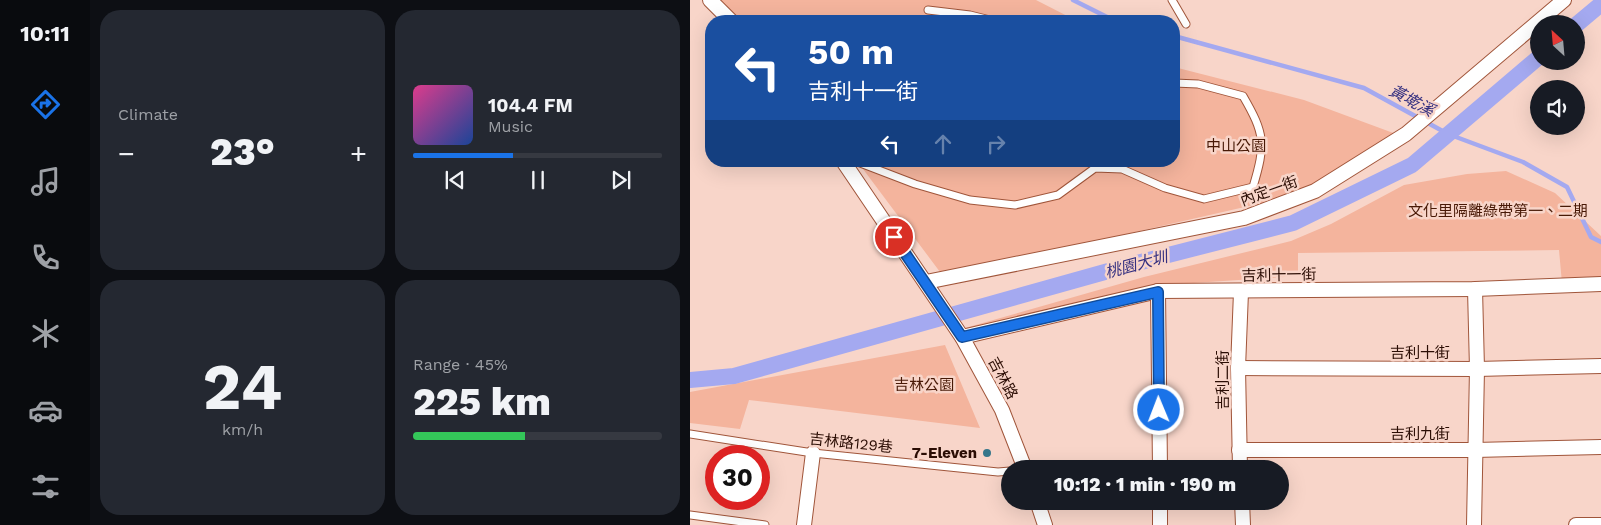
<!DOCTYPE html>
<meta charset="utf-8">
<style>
:root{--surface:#171b24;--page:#242831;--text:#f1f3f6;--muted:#9ea1a6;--line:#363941;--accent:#1a73e8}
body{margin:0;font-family:"Work Sans","Noto Sans TC",sans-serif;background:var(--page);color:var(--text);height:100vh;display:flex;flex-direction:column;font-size:19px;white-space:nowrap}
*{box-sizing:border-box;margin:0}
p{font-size:16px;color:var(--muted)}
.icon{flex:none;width:28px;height:28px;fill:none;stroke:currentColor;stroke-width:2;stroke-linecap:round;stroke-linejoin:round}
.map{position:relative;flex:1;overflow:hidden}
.details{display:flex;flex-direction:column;gap:10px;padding:10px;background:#0d0f14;width:600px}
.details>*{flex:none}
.banner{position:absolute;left:15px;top:15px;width:475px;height:152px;border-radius:20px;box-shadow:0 5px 20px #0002;background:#1a4fa0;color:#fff;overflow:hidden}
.needle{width:32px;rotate:334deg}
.buttons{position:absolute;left:840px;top:15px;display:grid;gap:10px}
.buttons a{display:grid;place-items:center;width:55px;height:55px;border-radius:50%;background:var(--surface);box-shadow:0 5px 20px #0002;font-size:25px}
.speed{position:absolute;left:15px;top:445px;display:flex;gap:10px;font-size:25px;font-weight:700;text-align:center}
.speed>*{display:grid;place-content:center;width:65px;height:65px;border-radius:50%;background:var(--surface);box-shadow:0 5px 20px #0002;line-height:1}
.speed .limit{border:8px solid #d22;background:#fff;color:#111}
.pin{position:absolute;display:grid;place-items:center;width:42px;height:42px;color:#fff;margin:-21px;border:2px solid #fff;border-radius:50%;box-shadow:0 1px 5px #0007}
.me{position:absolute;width:55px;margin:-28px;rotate:359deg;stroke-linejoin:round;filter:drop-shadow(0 0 4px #0008)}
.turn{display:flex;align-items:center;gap:18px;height:105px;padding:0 20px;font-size:22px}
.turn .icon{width:65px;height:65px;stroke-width:2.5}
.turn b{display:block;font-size:35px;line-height:42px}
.lanes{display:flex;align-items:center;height:48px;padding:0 20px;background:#0003;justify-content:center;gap:25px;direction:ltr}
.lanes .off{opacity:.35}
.big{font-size:38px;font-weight:800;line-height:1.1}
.details .tile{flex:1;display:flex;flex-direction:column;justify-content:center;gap:8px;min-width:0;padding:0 18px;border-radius:20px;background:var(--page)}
.details .dial{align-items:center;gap:0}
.dial b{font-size:65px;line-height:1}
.song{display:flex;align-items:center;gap:15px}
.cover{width:60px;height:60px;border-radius:8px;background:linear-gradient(135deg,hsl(330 70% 55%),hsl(220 70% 35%))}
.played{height:5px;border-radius:2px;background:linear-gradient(90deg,var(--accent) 40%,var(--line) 40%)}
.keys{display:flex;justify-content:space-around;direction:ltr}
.heat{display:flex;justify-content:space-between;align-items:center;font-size:28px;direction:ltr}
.charge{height:8px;border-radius:4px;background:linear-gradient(90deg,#34c759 45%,var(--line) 0)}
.details .tiles{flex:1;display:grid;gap:10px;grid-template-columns:repeat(2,1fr)}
.trip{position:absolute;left:311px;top:460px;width:288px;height:50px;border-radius:25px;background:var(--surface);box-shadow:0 5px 20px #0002;font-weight:800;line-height:50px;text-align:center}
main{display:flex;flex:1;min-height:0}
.dock{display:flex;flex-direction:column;width:90px;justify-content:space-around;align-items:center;background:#090b0e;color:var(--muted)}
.dock .icon{width:35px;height:35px}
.dock .selected{color:var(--accent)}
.dock b{font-size:22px;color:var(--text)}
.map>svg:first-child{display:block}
.green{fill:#f4b49d}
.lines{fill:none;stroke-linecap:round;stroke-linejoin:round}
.stream{stroke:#a4a9f0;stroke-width:4.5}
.canal{stroke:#a4a9f0;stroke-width:16}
.lane-casing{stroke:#a0553a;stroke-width:9}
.street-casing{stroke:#a0553a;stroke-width:16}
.lane{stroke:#fff;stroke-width:7}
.street{stroke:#fff;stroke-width:14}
.route-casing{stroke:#114b97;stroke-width:12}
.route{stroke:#1a73e8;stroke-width:9}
.poi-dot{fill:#36768a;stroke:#f8d5c9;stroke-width:2}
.labels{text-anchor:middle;stroke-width:5;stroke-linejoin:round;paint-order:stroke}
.park-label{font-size:15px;fill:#481906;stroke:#f8d5c9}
.street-label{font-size:15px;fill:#2b0d04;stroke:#f8d5c9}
.poi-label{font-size:15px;font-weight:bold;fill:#2b0d04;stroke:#f8d5c9;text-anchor:end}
.water-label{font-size:16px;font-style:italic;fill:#353080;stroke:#f8d5c9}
</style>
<main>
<nav class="dock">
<b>10:11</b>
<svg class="icon selected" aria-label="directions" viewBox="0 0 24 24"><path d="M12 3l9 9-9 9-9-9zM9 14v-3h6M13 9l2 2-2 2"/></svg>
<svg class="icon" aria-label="music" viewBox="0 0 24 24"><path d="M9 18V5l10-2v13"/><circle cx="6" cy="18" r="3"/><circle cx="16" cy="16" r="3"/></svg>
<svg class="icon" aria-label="phone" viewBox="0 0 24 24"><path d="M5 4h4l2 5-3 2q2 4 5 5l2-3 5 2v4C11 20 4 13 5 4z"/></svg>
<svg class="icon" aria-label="climate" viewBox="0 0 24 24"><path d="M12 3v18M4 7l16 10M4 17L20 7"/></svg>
<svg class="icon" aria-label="car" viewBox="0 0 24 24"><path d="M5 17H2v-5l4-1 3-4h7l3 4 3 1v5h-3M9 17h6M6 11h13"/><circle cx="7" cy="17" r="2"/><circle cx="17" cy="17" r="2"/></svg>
<svg class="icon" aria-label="filters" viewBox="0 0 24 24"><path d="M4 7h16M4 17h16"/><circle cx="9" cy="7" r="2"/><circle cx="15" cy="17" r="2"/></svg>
</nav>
<section class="details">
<div class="tiles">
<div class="tile"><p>Climate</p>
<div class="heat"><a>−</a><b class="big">23°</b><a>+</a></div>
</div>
<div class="tile">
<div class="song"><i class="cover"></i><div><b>104.4 FM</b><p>Music</p></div></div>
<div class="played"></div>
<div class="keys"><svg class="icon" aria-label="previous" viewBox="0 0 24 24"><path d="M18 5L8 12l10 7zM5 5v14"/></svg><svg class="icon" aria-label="pause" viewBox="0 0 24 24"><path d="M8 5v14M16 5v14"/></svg><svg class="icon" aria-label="next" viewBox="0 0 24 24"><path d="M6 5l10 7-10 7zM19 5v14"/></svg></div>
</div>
<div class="tile dial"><b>24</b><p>km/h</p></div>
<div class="tile"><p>Range · 45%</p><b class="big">225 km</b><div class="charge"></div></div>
</div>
</section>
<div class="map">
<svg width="911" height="525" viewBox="0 0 911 525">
<rect width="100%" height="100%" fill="#f8d5c9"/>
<g class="green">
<polygon points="26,0 346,0 387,21 46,21"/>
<polygon points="484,67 614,100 706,134 611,194 253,276 167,161 484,161"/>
<polygon points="816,171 865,193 911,236 911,284 872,283 869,250 608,253 608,276 459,286 281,338 275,328 454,277 601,241 641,224 714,185 777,174"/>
<polygon points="255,345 290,428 59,400 50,429 0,423 0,392"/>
</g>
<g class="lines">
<g class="stream">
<polyline points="383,0 419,18 431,21"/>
<polyline points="484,36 674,88 758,134 833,162 877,187 901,237 911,242"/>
</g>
<g class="canal">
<polyline points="886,25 911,4"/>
<polyline points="0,380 44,376 447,263 603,223 722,165 849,57"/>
</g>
<g class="lane-casing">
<g id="lane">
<polyline points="482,0 496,24"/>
<polyline points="238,10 280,15 304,21"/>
<path d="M165,161L225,184L280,200L325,205L368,195L405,168L432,169L475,188L514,199L563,187C576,144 575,134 553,96L508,84L484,83"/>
<polyline points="0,434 123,453 308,472 320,471"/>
<polyline points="0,515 75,525"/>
</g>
</g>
<g class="street-casing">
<g id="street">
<polyline points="20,0 41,21"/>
<polyline points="153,161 272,337 312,410 335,469"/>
<polyline points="236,282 554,218 625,191 716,134 874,0"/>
<polyline points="468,291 470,469"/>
<polyline points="272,337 468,291 785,289 911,284"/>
<polyline points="548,368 787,369 911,366"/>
<polyline points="549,450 785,450 911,447"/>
<polyline points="550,469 548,368 551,292"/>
<polyline points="347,501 355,525"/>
<polyline points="470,501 470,525"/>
<polyline points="552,501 553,525"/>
<polyline points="114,525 123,453"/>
<polyline points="784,525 787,369 785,289"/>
<polyline points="886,525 911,525"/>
</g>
</g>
<use href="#lane" class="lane"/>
<use href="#street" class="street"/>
</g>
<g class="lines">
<g class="route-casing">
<polyline id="route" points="204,237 272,337 468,292 469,410"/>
</g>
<use href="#route" class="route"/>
</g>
<circle class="poi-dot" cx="297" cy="453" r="5"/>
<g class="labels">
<g class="park-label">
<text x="546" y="151">中山公園</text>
<text x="808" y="216">文化里隔離綠帶第一、二期</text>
<text x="234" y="390">吉林公園</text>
</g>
<g class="street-label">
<text transform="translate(579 191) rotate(-20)" y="5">內定一街</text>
<text transform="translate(589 275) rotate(-1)" y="5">吉利十一街</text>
<text x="730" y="358">吉利十街</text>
<text transform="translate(313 378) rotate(62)" y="5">吉林路</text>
<text transform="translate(533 380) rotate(-90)" y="5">吉利二街</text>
<text x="730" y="439">吉利九街</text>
<text transform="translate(161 443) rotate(6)" y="5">吉林路129巷</text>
</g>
<g class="poi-label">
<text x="287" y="458">7-Eleven</text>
</g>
<g class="water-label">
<text transform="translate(722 100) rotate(28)" y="6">黃墘溪</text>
<text transform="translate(446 264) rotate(-15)" y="6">桃園大圳</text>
</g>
</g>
</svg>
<div class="buttons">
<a><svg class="needle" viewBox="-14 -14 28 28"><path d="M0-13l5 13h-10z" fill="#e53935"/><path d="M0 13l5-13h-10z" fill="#9ea1a6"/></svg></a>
<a><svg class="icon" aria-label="sound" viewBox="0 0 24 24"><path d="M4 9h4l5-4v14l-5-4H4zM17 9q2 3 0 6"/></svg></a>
</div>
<div class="speed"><div class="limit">30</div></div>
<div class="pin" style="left:204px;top:237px;background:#d93025"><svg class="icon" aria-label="arrive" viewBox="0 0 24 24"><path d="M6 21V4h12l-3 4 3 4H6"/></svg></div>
<svg class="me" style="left:469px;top:410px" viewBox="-20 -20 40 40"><circle r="17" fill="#1a73e8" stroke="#fff" stroke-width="3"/><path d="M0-11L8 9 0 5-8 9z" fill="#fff"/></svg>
<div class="trip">10:12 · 1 min · 190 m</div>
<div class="banner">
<div class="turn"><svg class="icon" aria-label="left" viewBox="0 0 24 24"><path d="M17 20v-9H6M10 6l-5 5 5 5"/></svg><div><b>50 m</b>吉利十一街</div></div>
<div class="lanes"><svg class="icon" aria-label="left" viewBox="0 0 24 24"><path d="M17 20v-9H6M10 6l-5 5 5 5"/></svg><svg class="icon off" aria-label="ahead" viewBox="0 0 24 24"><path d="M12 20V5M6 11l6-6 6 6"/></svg><svg class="icon off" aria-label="right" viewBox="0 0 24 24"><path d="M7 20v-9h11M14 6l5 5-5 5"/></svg></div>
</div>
</div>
</main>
